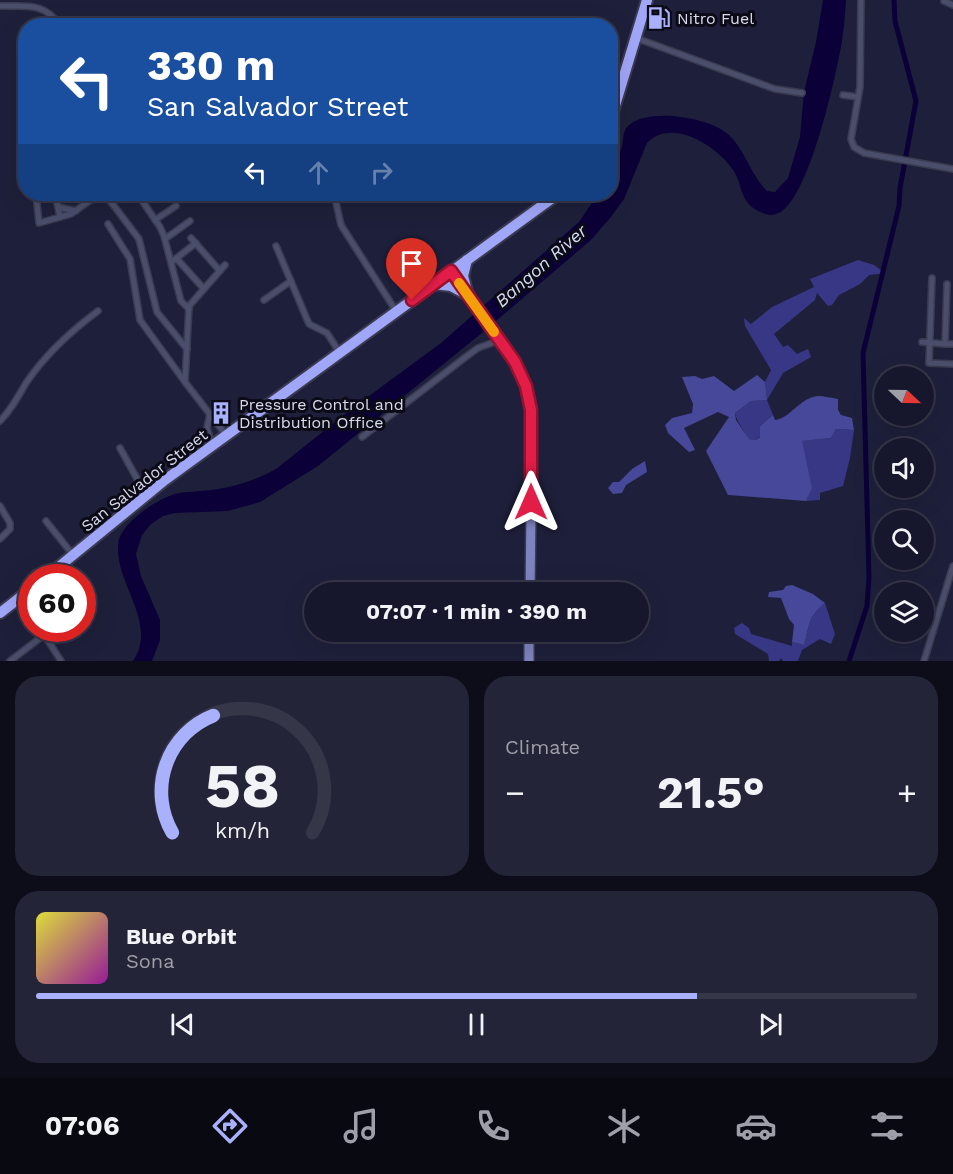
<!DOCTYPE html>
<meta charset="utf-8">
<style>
:root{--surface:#16172c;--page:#232438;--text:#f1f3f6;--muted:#9e9fa9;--line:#353648;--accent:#a9b0fc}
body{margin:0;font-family:"Work Sans",sans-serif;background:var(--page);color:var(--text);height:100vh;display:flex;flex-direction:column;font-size:22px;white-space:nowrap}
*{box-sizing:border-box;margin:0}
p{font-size:20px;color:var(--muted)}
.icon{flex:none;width:33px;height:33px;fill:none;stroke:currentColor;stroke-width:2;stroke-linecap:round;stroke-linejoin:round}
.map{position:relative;height:661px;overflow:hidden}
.sheet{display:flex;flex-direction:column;gap:15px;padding:15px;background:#0c0d18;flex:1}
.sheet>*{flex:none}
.banner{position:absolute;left:18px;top:18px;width:600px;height:183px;border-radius:24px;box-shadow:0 6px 24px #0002,0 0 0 2px var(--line);background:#1a4fa0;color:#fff;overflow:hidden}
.needle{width:39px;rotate:112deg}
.tools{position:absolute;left:874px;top:366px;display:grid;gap:12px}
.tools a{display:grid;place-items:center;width:60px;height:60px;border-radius:50%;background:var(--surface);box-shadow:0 6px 24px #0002,0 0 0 2px var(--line);font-size:30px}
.speed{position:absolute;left:18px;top:564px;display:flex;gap:12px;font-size:30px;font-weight:700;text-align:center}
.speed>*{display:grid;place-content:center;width:78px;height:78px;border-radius:50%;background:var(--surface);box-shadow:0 6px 24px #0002,0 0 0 2px var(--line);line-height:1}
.speed .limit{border:9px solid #d22;background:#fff;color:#111}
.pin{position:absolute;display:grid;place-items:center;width:51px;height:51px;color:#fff;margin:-62px -26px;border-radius:50% 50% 50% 0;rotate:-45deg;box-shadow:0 0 6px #0007}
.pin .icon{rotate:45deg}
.me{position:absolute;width:66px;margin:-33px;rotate:0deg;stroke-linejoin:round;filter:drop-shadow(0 0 4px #0008)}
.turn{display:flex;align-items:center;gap:21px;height:126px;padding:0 30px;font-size:27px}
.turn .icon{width:78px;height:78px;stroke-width:2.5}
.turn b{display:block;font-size:42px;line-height:51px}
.lanes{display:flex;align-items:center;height:57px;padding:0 30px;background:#0003;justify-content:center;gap:30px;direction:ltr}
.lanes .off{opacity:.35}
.big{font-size:45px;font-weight:700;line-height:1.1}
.sheet .card{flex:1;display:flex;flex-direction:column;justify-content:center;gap:9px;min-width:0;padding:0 21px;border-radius:24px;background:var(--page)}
.sheet .dial{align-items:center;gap:0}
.dial svg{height:156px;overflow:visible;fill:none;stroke:var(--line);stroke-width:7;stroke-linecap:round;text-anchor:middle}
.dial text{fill:var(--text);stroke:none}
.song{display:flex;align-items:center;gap:18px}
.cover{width:72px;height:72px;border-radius:9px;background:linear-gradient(135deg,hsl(60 70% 55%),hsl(300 70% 35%))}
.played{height:6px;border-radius:3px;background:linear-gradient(90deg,var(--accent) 75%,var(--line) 75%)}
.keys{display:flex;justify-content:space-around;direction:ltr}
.heat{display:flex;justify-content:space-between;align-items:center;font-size:33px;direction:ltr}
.sheet .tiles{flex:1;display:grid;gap:15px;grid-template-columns:1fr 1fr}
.card:last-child{grid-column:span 2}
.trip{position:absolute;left:304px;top:582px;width:345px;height:60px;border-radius:30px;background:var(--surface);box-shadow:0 6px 24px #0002,0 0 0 2px var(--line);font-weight:700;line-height:60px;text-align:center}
.tabs{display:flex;height:96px;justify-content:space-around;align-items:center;background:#090912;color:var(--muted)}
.tabs .icon{width:42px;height:42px}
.tabs .current{color:var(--accent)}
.tabs b{font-size:27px;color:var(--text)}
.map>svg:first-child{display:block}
.green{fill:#383785}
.forest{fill:#474899}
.water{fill:#0b0037}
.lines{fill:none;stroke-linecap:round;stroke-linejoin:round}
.canal{stroke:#0b0037;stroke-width:5}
.street-casing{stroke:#3a3b51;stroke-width:8}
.primary-casing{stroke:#3a3b51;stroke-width:12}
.highway-casing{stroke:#3a3b51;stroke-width:14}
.street{stroke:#4a4e6b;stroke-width:5}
.primary{stroke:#7e83c0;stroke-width:9}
.highway{stroke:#a1a7f8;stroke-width:10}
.route-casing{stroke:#92132f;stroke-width:15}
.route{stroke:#e11d48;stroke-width:10}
.slow{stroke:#f59e0b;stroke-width:10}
.labels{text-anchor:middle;stroke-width:6;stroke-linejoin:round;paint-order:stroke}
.poi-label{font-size:16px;fill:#d9dbed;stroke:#0a0b16;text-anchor:start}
.street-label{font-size:16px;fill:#d9dbed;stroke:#0a0b16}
.water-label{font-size:18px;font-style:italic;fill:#d6d9f0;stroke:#0a0b16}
</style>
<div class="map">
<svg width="953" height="661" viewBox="0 0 953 661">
<rect width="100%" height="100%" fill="#1e1f3a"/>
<g class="green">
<path d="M858,260L874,265L885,273L869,275L860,284L839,295L832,305L828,306L817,293L815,300L774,334L783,347L788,345L797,354L808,349L811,357L783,373L767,400L773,415L760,426V436L756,440L748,439C744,429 737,423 735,413L751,401L767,400L765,382L771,370L745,326L744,318L751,324L772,307L814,287L810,279Z"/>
<polygon points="836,429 854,430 850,458 843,486 820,493 820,500 806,501 811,488 801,441 831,438"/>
<path d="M825,603L835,634L831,644L820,639L802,650L798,661H783L781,658L779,661H769L768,654L735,634L734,628L742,623L749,628L751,634L792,646V642L804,645C810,624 807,618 825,603Z"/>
</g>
<g class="forest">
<path d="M757,375L765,382L767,400L751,401L735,413L736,420L749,439L756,440L760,437V426L773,415L775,420C791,418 799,398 818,396C824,396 832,398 838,399V410L841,415L852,418L854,430L836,429L831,438L802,441L812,488L806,501L728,495L706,451L729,417L718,412L684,428L695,450L689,452L668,433L665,425L672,418L692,413L693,404L682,377L695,376L702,379L714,376L734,391Z"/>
<polygon points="645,461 647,472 626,485 622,493 613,494 608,488 613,482 619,482 632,469"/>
<path d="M792,585L813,594L825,603C807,618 810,624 804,645L792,642L794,625L789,619L781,598L768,597L769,592L783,590L786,586Z"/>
</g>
<path class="water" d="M823,0H846C845,14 844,28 842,41C837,70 807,215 772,215C765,215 752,209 748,203C741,195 740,182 735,173C720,148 673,116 647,143L624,199L610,218L591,240L483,332L318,466L260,502L228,511L175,513L163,516L151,524L142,535L136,554L141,576L160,620V640L152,661H133C157,625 120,589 118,552C118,549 118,542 119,539C125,521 157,499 175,494C186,491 199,492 211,490C234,487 256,480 276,469L354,407L441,343L579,222L598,194H610C611,187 609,177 611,171C614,162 620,155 622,146C624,138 622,131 629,125C649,108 705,117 725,132C744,146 750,174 767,191L775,192L788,178L800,137L804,92L816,42Z"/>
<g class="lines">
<polyline class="canal" points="849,661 867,606 869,577 863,353 899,206 900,188 916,101 895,21 894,0"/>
<g class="street-casing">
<g id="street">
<polyline points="861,0 860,87 851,139 854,147 864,153 953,169"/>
<polyline points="944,1 953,5"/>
<path d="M0,6C26,7 44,1 60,26"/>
<polyline points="636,38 775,89 802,93"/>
<polyline points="843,95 858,97"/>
<polyline points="36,194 39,223 71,214 99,194"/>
<polyline points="74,194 91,199"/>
<polyline points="105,194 139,239 157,312 187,349"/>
<polyline points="154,194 143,202 160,227 164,236 181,301 189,309"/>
<polyline points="324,194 335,198 341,225 396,311"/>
<polyline points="56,198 60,217"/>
<polyline points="58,207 76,211"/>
<polyline points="155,220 176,206"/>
<polyline points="108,224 130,259 140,320 185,382"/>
<polyline points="191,238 220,271"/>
<polyline points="165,239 190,221"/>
<polyline points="276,246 309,324 327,333 340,353"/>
<polyline points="177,259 204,289"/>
<polyline points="174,260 196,243"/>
<polyline points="225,265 189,306 185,382 226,435"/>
<polyline points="932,278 929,363 953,364"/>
<polyline points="947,284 945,344 953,344"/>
<polyline points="264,300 291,281"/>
<polyline points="922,342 945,344"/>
<polyline points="210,414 207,428 212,446"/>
<path d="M0,421C11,410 18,397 26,383C45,355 71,331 98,311"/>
<polyline points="362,437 467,356 478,348 500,340"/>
<polyline points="120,448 146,495"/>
<polyline points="0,506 10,523 10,529 0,539"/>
<polyline points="46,521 73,555"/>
<polyline points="19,599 32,617"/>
<polyline points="40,628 61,661"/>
<polyline points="10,661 44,635"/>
<polyline points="924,661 953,566"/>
</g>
</g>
<g class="primary-casing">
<g id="primary">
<polyline points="451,271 515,362 526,386 531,410 532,434 530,592"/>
<polyline points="529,661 529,632"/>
</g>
</g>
<g class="highway-casing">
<g id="highway">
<polyline points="610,122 647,0"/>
<polyline points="467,260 463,276 468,295"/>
<polyline points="434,284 451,286 468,295"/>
<polyline points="45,578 165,480 558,194"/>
<polyline points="0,613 32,588"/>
</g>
</g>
<use href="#street" class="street"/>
<use href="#primary" class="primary"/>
<use href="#highway" class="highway"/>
</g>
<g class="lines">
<g class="route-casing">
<polyline id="route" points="412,300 451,271 515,362 526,386 531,410 531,502"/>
</g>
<use href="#route" class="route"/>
<polyline class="slow" points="459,283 494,332"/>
</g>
<defs>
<g id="fuel-bare" transform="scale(1.8)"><path d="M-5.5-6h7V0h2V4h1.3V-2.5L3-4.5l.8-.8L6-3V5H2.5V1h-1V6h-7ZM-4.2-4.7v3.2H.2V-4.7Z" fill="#a9b0fc" stroke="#0a0b16" stroke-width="2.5" paint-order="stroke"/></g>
<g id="building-bare" transform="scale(1.8)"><path d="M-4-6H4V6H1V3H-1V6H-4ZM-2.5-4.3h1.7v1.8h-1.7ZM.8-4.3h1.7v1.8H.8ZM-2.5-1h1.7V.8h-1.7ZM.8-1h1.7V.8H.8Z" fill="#a9b0fc" stroke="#0a0b16" stroke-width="2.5" paint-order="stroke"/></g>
</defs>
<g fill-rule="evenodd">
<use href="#fuel-bare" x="659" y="18"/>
<use href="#building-bare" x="221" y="413"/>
</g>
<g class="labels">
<g class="poi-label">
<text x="677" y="24">Nitro Fuel</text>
<text x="239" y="410">Pressure Control and<tspan x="239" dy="18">Distribution Office</tspan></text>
</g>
<g class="street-label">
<text transform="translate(144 480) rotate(-38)" y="6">San Salvador Street</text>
</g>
<g class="water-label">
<text transform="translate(541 266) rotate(-41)" y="6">Bangon River</text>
</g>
</g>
</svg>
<div class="tools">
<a><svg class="needle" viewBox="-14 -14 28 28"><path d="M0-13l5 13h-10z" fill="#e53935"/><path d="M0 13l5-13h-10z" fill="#9e9fa9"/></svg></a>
<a><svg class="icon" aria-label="sound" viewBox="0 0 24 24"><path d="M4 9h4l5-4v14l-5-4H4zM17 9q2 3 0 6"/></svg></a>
<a><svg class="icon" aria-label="search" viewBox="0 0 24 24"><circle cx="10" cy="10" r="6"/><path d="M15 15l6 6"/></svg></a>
<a><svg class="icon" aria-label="layers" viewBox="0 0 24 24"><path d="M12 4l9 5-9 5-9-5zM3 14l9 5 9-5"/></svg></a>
</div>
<div class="speed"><div class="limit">60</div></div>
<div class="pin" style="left:412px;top:300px;background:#d93025"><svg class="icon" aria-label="arrive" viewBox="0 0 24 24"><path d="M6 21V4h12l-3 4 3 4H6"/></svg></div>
<svg class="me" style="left:531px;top:502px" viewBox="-20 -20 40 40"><path d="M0-17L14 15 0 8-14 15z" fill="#e11d48" stroke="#fff" stroke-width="4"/></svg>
<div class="trip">07:07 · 1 min · 390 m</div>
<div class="banner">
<div class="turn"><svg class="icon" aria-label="left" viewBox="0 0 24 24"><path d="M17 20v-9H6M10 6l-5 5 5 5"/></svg><div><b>330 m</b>San Salvador Street</div></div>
<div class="lanes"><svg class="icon" aria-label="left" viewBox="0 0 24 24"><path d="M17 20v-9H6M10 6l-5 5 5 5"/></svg><svg class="icon off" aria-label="ahead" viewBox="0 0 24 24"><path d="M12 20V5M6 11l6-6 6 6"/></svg><svg class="icon off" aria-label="right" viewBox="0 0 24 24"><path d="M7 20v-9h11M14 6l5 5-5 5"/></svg></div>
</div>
</div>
<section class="sheet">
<div class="tiles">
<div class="card dial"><svg viewBox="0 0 100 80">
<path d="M14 69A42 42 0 1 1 86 69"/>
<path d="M14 69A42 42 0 0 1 35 9" stroke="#a9b0fc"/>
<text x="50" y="56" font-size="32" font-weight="700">58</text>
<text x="50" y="72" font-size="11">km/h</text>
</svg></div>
<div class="card"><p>Climate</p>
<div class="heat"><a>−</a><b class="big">21.5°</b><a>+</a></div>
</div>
<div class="card">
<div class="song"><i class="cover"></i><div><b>Blue Orbit</b><p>Sona</p></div></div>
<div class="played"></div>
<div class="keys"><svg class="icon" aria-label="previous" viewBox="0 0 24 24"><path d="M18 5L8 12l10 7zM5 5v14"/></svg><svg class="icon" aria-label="pause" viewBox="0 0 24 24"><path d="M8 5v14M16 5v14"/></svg><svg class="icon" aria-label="next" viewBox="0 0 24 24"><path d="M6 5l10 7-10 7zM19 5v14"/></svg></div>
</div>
</div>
</section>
<nav class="tabs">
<b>07:06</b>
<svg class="icon current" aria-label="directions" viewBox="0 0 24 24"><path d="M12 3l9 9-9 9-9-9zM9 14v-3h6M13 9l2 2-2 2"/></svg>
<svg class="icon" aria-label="music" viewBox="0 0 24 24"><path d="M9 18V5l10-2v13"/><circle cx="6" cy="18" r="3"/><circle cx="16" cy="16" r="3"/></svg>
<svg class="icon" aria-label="phone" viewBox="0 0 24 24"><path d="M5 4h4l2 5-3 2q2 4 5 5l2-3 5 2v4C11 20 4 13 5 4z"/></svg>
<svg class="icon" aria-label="climate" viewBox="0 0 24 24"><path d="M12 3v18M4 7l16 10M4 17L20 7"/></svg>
<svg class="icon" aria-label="car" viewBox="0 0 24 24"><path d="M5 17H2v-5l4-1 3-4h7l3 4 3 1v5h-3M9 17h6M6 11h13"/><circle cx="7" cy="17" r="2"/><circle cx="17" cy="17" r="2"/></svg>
<svg class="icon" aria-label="filters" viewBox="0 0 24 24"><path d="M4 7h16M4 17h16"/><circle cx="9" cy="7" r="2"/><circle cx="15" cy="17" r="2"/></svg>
</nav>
